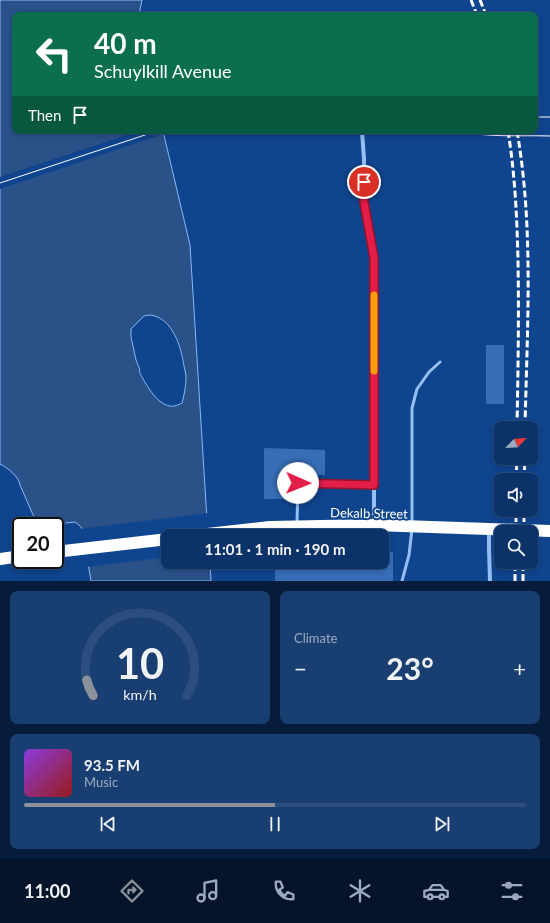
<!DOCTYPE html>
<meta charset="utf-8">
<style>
:root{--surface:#0b336a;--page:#193f72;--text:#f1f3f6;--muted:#9aaac1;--line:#2b4e7e;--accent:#8c9099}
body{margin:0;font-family:Lato,sans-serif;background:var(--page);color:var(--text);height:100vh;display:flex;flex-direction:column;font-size:15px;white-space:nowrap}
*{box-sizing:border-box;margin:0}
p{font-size:13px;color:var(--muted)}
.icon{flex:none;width:22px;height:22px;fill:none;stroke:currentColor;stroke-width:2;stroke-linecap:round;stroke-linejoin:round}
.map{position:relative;height:581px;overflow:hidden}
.details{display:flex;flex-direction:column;gap:10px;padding:10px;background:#061c3a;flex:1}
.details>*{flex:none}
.guide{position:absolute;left:12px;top:12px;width:526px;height:122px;border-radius:8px;box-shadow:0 2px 6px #0003,0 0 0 1px var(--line);background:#0b6e4f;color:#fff;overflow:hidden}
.needle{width:26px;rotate:65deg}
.controls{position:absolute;left:494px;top:421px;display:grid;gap:8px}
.controls a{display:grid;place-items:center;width:44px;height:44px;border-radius:8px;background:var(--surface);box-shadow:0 2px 6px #0003,0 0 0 1px var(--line);font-size:20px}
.speed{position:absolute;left:12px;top:517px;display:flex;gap:8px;font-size:20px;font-weight:700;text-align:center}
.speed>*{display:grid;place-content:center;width:52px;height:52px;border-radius:50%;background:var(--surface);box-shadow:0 2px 6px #0003,0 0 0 1px var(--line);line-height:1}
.speed .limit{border:2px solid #111;border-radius:6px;background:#fff;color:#111}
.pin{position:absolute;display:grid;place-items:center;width:34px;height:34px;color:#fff;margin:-17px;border:2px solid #fff;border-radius:50%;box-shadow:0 1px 4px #0007}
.me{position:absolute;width:44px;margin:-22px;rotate:91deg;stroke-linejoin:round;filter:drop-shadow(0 0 3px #0008)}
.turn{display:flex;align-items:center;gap:14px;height:84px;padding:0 16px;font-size:18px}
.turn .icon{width:52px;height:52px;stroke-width:2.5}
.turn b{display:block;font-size:28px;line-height:34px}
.then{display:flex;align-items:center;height:38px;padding:0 16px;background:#0003;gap:8px;font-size:15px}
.big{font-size:30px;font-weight:700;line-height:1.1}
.details .tile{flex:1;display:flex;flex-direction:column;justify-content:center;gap:6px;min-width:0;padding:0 14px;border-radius:8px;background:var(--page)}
.details .dial{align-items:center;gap:0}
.dial svg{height:104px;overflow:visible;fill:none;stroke:var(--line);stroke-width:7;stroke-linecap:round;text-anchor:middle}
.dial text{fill:var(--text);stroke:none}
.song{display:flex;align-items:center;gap:12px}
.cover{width:48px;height:48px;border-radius:6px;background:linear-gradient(135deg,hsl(270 70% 55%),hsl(0 70% 35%))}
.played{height:4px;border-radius:2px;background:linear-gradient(90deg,var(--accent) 50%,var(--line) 50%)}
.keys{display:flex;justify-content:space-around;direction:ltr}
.heat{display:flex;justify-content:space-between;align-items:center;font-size:22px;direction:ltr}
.details .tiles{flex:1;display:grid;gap:10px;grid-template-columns:1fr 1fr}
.tile:last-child{grid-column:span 2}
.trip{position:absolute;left:161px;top:529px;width:228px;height:40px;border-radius:8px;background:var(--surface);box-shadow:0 2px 6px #0003,0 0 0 1px var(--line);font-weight:700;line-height:40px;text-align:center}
.menu{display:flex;height:64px;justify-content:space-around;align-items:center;background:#04142a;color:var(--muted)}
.menu .icon{width:28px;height:28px}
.menu .current{color:var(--accent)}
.menu b{font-size:18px;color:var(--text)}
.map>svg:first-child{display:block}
.water{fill:#2a5289;stroke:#87b9f7;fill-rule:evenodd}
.pier{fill:#0f448e}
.building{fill:#376eb8}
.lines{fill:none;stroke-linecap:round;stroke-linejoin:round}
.lane{stroke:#96bef3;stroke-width:3}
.street{stroke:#96bef3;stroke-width:4}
.highway{stroke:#fff;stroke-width:12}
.tram{stroke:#fff;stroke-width:1}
.rail{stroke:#fff;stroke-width:3;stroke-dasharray:7 3;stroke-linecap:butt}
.route-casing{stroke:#92132f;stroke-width:10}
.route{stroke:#e11d48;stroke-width:7}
.slow{stroke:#f59e0b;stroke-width:7}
.labels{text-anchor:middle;stroke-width:4;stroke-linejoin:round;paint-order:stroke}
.street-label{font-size:13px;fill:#fff;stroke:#0f448e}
</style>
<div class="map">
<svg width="550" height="581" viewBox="0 0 550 581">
<rect width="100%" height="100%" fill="#0f448e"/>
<path class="water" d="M0,0H142L139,15H15V131H163L190,245L208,536H168V562H210L211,581H91L82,528L79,525L75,522L39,526L37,524L20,485C19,477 7,467 0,464ZM150,315C173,318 181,347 184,366C185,370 186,374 186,378C186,387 184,395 182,403C178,405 174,407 170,406C156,404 145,383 139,371L140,370L136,360L131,337V329L144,316Z"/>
<g class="pier">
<polygon points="139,131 165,131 166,133 0,189 0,177"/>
<polygon points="209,513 210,536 168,536 168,557 86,567 79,529"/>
</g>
<g class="building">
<rect x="486" y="345" width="18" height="59"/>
<polygon points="264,448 325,450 325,475 287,474 286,499 264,499"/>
<polygon points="382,552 393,552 393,581 275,581 275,562 382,562"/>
</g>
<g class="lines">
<g class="lane">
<polyline points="297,523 298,483 374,485"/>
<polyline points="412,523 412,408 417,389 429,372 440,362"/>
<polyline points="402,581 409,555 412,529"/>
</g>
<g class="street">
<polyline points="362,131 364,159 364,202 374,258 374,524"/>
<polyline points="489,530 489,548 490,581"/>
</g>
<g class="highway">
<polyline points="189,536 270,527 374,525 550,531"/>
<polyline points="55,552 168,539"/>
<polyline points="0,559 21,556"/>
</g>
<g class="tram">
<polyline points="535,117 550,117"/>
<path d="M460,131C489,138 521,135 550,136"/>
<polyline points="0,183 157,131"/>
</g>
<g class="rail">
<polyline points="471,0 477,15"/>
<polyline points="480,0 486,15"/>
<path d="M508,131C515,174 517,218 518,261C519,317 518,372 517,428"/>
<path d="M517,131C534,229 527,329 525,428"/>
<polyline points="516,480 517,458"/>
<polyline points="524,480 525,458"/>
<polyline points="516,532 516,510"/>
<polyline points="524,532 524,510"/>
<polyline points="515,581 515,562"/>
<polyline points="523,581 523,562"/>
</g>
</g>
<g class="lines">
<g class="route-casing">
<polyline id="route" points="298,483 374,485 374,258 364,202 364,182"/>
</g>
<use href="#route" class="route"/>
<polyline class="slow" points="374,371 374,295"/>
</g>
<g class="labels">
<g class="street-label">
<text transform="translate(369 513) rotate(1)" y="5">Dekalb Street</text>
</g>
</g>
</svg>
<div class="controls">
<a><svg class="needle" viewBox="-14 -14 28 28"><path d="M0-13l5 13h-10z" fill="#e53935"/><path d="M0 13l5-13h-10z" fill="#9aaac1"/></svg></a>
<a><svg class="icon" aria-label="sound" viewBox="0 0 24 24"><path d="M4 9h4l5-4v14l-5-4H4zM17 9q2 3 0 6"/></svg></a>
<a><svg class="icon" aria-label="search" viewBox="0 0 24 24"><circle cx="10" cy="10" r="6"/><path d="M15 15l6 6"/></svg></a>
</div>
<div class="speed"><div class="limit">20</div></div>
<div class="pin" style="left:364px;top:182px;background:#d93025"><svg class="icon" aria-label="arrive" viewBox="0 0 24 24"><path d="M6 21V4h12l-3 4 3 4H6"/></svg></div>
<svg class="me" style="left:298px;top:483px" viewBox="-20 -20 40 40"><circle r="19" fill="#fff"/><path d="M0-13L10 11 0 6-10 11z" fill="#e11d48"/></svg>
<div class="trip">11:01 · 1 min · 190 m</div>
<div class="guide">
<div class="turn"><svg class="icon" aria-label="left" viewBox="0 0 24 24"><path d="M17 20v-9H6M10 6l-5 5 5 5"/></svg><div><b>40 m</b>Schuylkill Avenue</div></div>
<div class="then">Then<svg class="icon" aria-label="arrive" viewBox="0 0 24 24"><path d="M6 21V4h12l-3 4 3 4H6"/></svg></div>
</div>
</div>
<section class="details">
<div class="tiles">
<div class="tile dial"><svg viewBox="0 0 100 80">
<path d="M14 69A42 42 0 1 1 86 69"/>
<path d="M14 69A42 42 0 0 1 9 57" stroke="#8c9099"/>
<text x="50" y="56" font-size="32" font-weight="700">10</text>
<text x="50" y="72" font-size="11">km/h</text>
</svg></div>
<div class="tile"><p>Climate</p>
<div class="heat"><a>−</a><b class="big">23°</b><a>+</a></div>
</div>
<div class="tile">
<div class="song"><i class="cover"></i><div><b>93.5 FM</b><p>Music</p></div></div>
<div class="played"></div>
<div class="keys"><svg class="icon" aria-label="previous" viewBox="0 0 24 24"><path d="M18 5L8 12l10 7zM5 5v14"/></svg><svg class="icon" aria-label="pause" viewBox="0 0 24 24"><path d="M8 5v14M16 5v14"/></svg><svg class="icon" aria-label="next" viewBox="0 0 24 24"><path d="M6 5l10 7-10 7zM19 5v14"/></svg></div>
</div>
</div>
</section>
<nav class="menu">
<b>11:00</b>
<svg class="icon current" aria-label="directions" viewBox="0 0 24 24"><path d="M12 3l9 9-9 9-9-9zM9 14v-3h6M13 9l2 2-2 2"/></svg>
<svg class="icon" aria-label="music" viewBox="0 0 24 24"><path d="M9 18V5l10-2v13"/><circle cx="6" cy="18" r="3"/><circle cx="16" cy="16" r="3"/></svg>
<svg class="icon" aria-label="phone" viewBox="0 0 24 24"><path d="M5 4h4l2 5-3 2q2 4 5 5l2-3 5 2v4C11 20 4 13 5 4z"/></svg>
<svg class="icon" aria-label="climate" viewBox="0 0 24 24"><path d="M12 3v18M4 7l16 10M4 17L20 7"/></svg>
<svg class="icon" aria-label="car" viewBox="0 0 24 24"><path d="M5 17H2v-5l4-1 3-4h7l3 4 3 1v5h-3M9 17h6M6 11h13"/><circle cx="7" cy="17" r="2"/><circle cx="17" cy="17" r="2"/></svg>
<svg class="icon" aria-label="filters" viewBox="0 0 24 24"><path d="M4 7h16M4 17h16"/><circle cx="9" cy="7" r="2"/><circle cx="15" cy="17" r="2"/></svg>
</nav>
